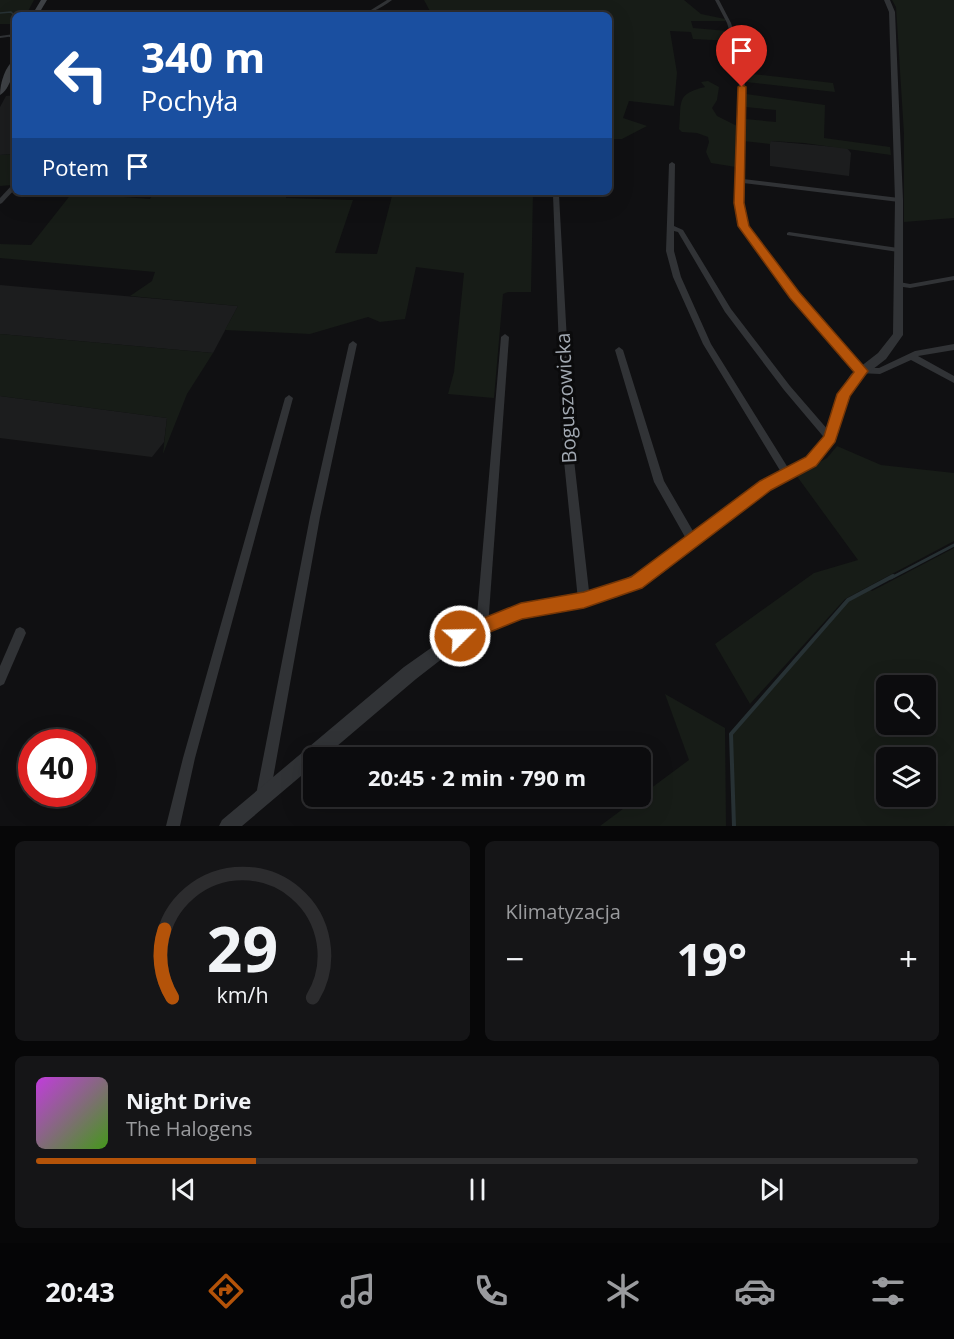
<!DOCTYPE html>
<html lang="pl">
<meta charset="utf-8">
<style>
:root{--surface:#0c0c0e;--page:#151517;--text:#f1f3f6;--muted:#9a9b9e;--line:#2c2c2e;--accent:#b45309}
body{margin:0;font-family:"Open Sans",sans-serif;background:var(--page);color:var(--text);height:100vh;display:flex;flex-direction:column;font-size:22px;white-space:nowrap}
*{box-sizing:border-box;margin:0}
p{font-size:20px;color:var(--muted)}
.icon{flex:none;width:33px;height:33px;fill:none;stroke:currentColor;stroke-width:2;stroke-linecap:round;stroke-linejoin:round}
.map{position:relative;height:826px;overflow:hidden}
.details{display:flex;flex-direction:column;gap:15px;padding:15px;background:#070708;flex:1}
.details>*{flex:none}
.banner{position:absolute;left:12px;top:12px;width:600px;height:183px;border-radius:9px;box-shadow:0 6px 24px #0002,0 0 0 2px var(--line);background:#1a4fa0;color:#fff;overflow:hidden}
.controls{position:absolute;left:876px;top:675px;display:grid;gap:12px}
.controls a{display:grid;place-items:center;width:60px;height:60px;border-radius:9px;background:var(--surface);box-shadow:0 6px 24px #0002,0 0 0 2px var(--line);font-size:30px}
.speed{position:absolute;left:18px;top:729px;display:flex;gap:12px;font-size:30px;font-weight:700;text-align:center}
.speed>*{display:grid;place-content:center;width:78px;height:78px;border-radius:50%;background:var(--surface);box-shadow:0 6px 24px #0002,0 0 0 2px var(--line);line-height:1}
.speed .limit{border:9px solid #d22;background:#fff;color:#111}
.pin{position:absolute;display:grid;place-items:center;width:51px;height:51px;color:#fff;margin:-62px -26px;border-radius:50% 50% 50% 0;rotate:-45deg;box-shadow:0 0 6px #0007}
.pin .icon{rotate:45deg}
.me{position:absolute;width:66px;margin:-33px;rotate:67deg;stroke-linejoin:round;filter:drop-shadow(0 0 4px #0008)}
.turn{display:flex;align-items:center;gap:21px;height:126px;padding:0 30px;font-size:27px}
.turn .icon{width:78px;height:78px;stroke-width:2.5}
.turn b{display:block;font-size:42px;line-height:51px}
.then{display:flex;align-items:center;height:57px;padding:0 30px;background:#0003;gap:12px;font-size:22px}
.big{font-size:45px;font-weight:700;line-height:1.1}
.details .widget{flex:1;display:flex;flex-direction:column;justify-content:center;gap:9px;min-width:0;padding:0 21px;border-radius:9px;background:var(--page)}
.details .dial{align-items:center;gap:0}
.dial svg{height:156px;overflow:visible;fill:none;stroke:var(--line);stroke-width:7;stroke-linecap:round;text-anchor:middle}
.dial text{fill:var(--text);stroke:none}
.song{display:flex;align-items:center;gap:18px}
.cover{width:72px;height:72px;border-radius:9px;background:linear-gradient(135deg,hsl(290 70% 55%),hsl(100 70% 35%))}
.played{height:6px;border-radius:3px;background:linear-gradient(90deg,var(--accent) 25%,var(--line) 25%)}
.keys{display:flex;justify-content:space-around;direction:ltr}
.heat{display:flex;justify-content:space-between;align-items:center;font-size:33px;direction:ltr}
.details .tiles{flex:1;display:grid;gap:15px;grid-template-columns:1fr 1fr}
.widget:last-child{grid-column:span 2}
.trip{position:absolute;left:303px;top:747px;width:348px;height:60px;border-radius:9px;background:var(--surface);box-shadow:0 6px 24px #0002,0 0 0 2px var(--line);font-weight:700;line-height:60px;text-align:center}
.menu{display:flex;height:96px;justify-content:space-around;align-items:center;background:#050506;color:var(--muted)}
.menu .icon{width:42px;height:42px}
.menu .on{color:var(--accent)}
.menu b{font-size:27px;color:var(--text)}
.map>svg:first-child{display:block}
.built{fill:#1c1d1e}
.green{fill:#171c17;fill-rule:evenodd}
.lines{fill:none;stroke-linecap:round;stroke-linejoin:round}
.stream-far2{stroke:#273134;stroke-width:1.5}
.stream-far1{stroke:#273134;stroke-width:3}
.stream{stroke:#273134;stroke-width:4}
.minor{fill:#313336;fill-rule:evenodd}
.tertiary{fill:#313336;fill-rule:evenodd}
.secondary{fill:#3f4246;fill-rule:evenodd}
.route{fill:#b45309;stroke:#753606;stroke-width:1.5}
.labels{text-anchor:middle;stroke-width:6;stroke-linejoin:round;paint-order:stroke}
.street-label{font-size:20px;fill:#a2a9b2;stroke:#0b0b0c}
</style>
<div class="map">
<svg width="954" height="826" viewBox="0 0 954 826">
<rect width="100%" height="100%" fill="#101012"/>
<g class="built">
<polygon points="15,95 15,154 0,155 0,107 6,96"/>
<polygon points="770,141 847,148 851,153 849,176 770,166"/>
<polygon points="0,285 238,306 213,353 0,334"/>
<polygon points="0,396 167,418 164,442 152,457 0,438"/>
</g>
<g class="green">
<polygon points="0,0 34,0 26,15 15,15 15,24 0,24"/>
<polygon points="424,0 684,0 701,14 725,19 725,21 691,21 693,28 728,31 732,41 693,39 691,32 670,31 677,73 674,106 629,101 623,118 647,126 622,139 609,139 609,15 455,15 454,13 432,15"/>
<polygon points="892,0 954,0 954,218 904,222 904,134 896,7"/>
<polygon points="743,73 833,83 835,92 746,82"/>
<path d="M708,81L719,87L717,100L712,108L717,116L737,126L736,167L711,163L706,152L709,142L708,137L697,133L682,132L679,129C682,102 675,94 705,87L701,82Z"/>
<polygon points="746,94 825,105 824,138 890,147 891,155 804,143 771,141 770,144 743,141 745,119 776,122 776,110 745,107"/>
<polygon points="15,154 15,181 12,185 0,186 0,155"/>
<polygon points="154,192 287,192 286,198 353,200 335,253 377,254 393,192 533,192 531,292 508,292 503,294 494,398 448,394 454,372 464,273 416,267 405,319 380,322 368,317 310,334 225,330 238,306 130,296 152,281 155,272 0,258 0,244 31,245 72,193 150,199"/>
<polygon points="0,334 213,353 187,394 163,454 167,418 0,396"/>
<polygon points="837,446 881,465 954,473 954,541 845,599 750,704 715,644 814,573 858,560 796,475 827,458"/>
<path d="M954,548V826H734L731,734L848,600L869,589L872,591ZM886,686H926V724H886ZM886,758H926V796H886Z"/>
<polygon points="665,694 725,728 726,826 600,826 689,760"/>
</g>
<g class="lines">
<polyline class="stream-far2" points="0,13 11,12 15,16"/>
<polyline class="stream-far1" points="891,578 954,545"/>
<polyline class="stream" points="734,826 731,734 848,600 893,576"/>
<g class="minor">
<path d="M387,0H392C379,10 367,15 350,15L371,10Z"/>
<polygon points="715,0 719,0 731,23 740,52 745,75 743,179 899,198 902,200 899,202 743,183 742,203 746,226 797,293 863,368 879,368 915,351 954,344 954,350 918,356 954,376 954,383 911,360 880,374 858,373 791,297 740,226 736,203 739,75 736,52 727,23"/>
<polygon points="14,34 15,36 0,38 0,36"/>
<polygon points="672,162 675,164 674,226 683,230 731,309 790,386 835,438 833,441 827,441 784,390 725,312 678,232 674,231 674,251 681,277 711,344 790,471 792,474 790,477 787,478 784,477 703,344 673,277 666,251 669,164"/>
<polygon points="15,183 15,189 2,203 0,204 0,198 13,184"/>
<polygon points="556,193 559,195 573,451 590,600 588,604 584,605 580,604 578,600 563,451 553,195"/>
<polygon points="789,232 898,248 902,250 898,252 787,235 787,233"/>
<polygon points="954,276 954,280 910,288 896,286 895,284 899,282 910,284"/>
<polygon points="505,334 509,337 488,627 486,631 482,632 478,631 476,627 501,337"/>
<polygon points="353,341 357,344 320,517 270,795 268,800 263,802 258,800 256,795 310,517 349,344"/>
<polygon points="619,347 623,350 664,481 697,538 698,541 697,544 693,546 689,544 654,482 615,350"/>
<polygon points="289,395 293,398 195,758 180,826 166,826 183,758 285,398"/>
<polygon points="20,627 24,629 26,633 4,684 0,686 0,666 16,629"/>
</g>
<polygon class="tertiary" points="884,0 890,0 895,12 903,200 903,335 886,359 859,380 850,395 834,441 816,466 771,490 656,578 618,597 584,607 522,618 465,641 416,679 323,758 314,758 314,765 242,826 219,826 222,820 404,667 455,631 521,604 584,593 615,584 646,568 761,482 806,458 824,436 838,394 851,374 878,353 893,334 895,200 889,12"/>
<g class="secondary">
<polygon points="41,0 47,0 38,15 32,15"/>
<polygon points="15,32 15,41 9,36"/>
<path d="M15,59C15,70 10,89 0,95C0,83 5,66 15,59Z"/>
</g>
</g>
<polygon class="route" points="742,85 746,87 744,203 749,226 799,292 868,371 850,396 835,442 816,466 771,490 642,588 584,608 522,619 460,644 454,642 452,636 454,630 521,603 584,592 631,577 760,481 806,457 824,436 837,394 854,372 790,298 738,226 734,203 738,87"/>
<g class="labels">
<g class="street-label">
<text transform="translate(566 398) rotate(-93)" y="7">Boguszowicka</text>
</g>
</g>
</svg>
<div class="controls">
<a><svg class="icon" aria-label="search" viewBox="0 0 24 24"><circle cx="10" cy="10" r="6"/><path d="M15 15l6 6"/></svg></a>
<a><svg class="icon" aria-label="layers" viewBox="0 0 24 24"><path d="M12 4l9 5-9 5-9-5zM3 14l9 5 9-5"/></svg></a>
</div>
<div class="speed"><div class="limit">40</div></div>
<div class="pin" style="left:742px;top:87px;background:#d93025"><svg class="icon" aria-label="arrive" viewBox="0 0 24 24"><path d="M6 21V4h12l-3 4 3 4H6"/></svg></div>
<svg class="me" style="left:460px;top:636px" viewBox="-20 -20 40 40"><circle r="17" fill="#b45309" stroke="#fff" stroke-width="3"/><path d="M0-11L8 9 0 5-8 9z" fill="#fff"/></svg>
<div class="trip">20:45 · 2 min · 790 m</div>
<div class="banner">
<div class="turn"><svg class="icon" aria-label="left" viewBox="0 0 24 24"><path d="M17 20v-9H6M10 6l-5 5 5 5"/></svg><div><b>340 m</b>Pochyła</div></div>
<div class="then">Potem<svg class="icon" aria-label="arrive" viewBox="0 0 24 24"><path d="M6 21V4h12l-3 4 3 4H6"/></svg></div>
</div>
</div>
<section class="details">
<div class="tiles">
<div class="widget dial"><svg viewBox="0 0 100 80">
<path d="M14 69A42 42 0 1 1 86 69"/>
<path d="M14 69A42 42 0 0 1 10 34" stroke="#b45309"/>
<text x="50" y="56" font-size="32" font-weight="700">29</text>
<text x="50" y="72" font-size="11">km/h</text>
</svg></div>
<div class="widget"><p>Klimatyzacja</p>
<div class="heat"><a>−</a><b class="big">19°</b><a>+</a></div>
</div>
<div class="widget">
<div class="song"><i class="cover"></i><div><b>Night Drive</b><p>The Halogens</p></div></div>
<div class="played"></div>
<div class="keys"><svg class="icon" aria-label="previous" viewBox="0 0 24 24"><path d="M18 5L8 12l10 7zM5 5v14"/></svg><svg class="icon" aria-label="pause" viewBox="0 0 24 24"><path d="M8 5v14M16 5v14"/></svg><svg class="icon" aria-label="next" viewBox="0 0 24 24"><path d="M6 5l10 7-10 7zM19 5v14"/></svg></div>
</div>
</div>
</section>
<nav class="menu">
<b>20:43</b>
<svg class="icon on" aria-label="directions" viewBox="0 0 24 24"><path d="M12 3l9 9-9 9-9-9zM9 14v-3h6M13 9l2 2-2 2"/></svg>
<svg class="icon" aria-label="music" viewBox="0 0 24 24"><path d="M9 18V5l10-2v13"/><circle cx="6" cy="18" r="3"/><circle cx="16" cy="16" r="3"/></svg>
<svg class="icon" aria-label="phone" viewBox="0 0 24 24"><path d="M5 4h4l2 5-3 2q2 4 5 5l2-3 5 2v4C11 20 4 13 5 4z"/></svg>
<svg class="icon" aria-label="climate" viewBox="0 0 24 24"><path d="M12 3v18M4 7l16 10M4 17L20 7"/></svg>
<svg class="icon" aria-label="car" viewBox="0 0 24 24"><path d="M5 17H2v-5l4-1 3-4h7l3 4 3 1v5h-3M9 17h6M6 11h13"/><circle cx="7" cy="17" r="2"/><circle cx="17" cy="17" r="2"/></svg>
<svg class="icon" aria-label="filters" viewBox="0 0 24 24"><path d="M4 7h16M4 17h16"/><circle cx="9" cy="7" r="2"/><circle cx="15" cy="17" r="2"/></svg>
</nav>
